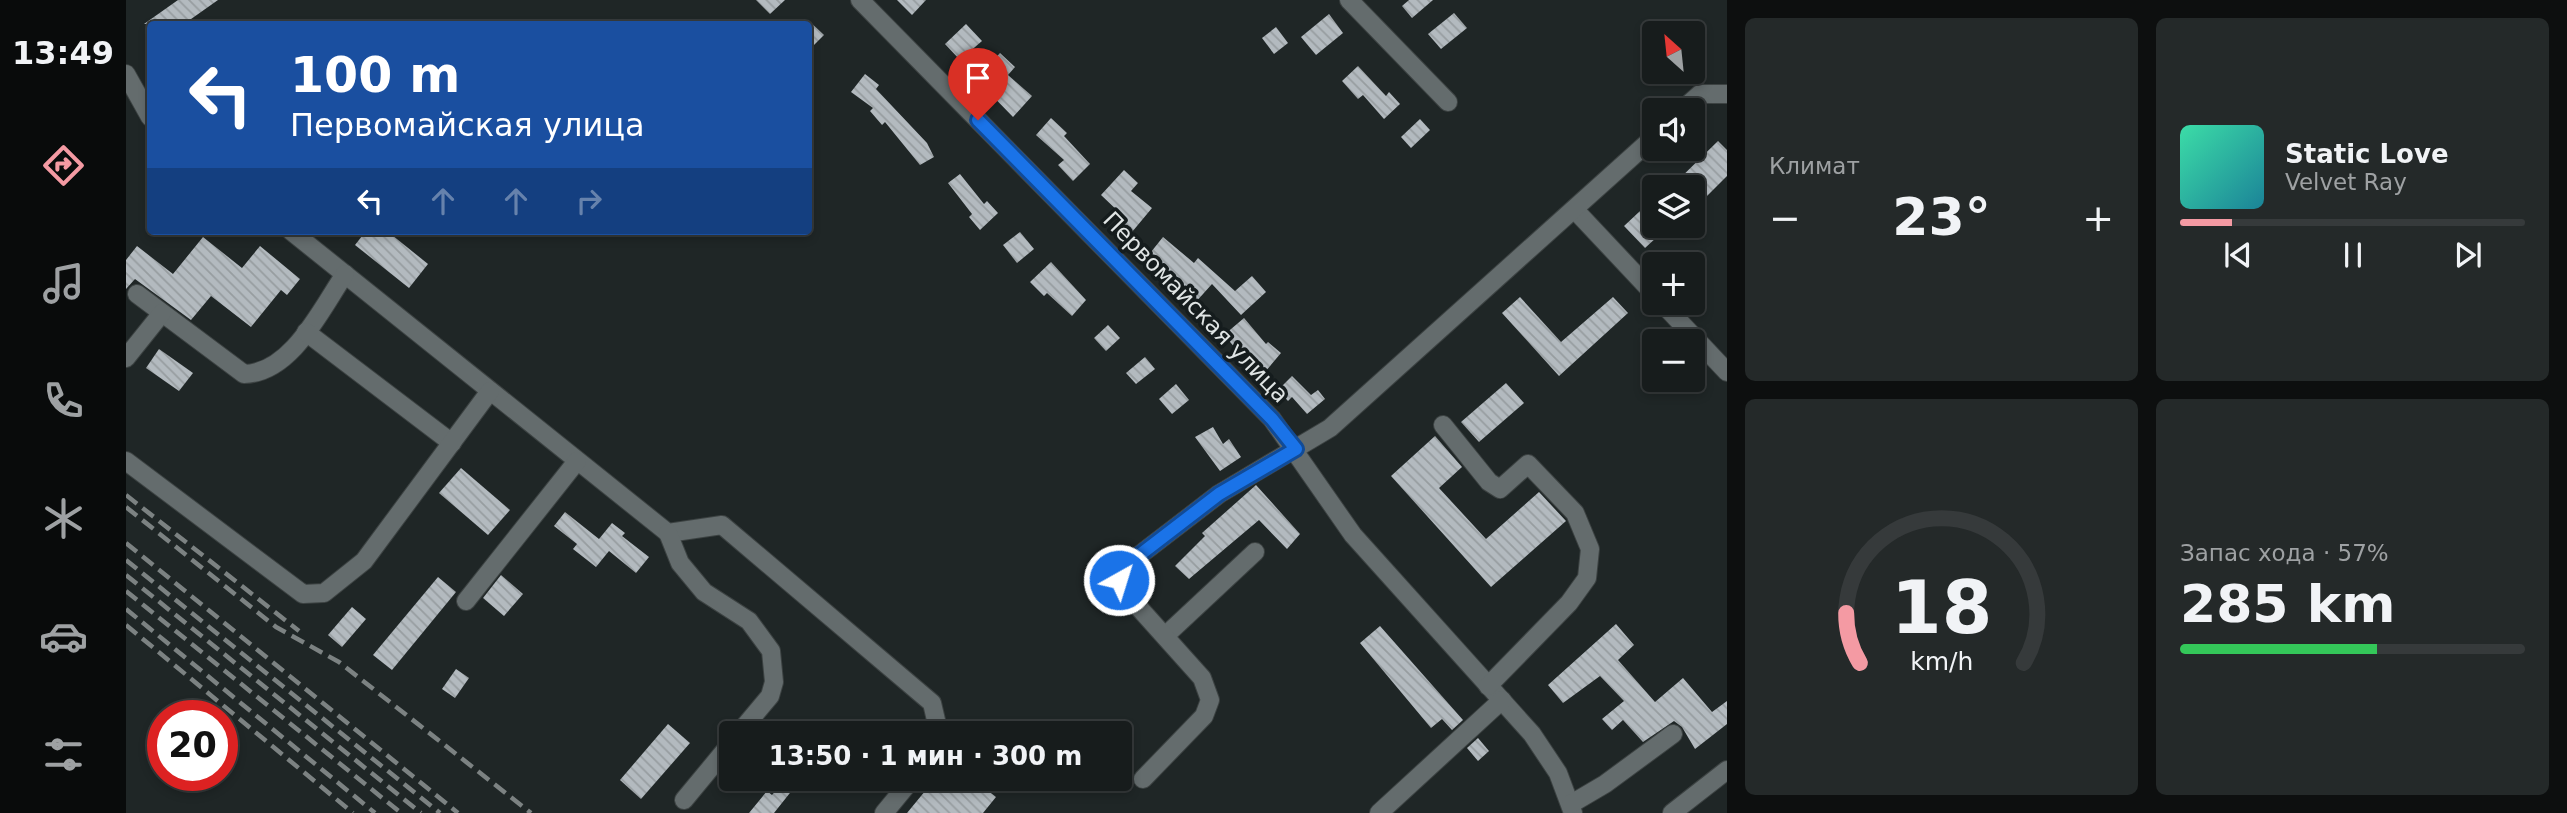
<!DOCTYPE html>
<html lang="ru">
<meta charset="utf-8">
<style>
:root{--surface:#171c1c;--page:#242929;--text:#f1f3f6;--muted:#9ea1a3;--line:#363a3b;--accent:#f49aa3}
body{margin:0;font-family:"DejaVu Sans",sans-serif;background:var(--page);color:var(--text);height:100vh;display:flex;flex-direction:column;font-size:26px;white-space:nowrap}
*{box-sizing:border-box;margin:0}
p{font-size:23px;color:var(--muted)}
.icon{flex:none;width:38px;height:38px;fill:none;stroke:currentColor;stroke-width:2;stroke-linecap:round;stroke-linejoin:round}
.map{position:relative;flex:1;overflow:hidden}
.sheet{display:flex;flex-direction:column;gap:18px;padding:18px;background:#0d0f0f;width:840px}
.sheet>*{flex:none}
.hud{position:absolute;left:21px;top:21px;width:665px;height:214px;border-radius:7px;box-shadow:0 4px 10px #0003,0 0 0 2px var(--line);background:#1a4fa0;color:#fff;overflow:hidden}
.needle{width:46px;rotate:333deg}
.fabs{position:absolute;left:1516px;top:21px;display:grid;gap:14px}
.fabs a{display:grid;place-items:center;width:63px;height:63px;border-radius:7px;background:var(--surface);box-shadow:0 4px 10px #0003,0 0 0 2px var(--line);font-size:35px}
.speed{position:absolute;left:21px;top:700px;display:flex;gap:14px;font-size:35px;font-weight:700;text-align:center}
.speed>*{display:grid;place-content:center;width:91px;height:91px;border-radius:50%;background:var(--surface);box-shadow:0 4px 10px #0003,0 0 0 2px var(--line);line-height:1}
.speed .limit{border:10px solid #d22;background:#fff;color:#111}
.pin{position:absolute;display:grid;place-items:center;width:60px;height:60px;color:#fff;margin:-72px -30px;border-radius:50% 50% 50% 0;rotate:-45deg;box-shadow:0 0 7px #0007}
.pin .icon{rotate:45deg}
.me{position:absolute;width:77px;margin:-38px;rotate:39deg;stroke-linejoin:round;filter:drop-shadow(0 0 5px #0008)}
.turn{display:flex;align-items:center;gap:24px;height:147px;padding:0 28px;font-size:32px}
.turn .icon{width:91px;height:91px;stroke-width:2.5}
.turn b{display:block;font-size:49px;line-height:60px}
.lanes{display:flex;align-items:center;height:66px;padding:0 28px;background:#0003;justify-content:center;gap:35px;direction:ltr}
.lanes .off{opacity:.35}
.big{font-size:52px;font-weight:600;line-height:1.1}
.sheet .tile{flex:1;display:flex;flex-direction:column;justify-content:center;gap:10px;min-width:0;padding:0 24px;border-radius:10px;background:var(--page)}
.sheet .dial{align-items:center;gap:0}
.dial svg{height:182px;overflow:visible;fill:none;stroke:var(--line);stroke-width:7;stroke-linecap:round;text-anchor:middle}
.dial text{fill:var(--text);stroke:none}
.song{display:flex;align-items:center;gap:21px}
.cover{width:84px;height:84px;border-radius:10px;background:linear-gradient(135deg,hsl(160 70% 55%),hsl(190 70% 35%))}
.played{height:7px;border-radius:4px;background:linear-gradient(90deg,var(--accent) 15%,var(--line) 15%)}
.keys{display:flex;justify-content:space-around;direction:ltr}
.heat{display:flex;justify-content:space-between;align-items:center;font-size:38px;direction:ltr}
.charge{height:10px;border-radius:5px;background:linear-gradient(90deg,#34c759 57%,var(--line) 0)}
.sheet .tiles{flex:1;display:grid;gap:18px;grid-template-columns:repeat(2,1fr)}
.trip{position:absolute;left:593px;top:721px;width:413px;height:70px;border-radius:7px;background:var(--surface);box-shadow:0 4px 10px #0003,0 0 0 2px var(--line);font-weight:600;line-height:70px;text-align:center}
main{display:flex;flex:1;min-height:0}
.tab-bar{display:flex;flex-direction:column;width:126px;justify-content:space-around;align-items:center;background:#090b0b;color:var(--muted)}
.tab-bar .icon{width:49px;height:49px}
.tab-bar .current{color:var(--accent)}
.tab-bar b{font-size:32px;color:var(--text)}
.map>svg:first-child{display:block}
.building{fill:url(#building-back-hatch)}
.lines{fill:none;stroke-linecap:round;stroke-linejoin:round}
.minor-casing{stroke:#3c4242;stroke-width:20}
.minor{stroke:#646c6d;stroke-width:18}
.rail{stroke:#7c8282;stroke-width:4.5;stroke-dasharray:14 7;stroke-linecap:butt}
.route-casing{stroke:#114b97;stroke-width:18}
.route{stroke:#1a73e8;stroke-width:12}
.labels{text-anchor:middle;stroke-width:7;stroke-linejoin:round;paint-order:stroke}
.street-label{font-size:23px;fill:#e0e5e5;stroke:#151c1d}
</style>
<main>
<nav class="tab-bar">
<b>13:49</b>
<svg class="icon current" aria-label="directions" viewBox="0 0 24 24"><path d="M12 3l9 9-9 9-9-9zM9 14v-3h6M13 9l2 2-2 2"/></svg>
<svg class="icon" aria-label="music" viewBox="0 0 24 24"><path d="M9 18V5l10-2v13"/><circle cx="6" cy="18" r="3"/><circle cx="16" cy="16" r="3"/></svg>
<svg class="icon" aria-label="phone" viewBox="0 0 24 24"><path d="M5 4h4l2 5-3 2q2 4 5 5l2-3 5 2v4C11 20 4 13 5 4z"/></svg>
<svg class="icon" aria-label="climate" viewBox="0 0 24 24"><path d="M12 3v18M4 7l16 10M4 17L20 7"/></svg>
<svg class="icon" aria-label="car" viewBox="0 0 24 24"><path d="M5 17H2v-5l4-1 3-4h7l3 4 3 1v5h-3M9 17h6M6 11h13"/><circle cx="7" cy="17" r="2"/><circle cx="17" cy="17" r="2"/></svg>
<svg class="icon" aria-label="filters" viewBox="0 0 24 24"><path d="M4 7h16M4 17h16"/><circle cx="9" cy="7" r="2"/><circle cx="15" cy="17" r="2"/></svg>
</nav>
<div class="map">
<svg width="1601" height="813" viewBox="0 0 1601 813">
<defs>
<pattern id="building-back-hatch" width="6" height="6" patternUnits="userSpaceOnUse" patternTransform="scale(1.75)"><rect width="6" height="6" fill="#b3babf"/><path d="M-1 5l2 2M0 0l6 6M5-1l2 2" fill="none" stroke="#979da0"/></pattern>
</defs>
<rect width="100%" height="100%" fill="#1f2626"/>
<g class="building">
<polygon points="52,0 92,0 58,24 18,24"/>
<polygon points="630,0 659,0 644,14"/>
<polygon points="771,0 800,0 786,15"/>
<polygon points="1283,0 1307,0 1286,18 1276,6"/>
<polygon points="1328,13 1341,28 1315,49 1302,34"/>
<polygon points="1203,14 1217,33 1190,55 1175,37"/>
<polygon points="682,20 698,35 682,51"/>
<polygon points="840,24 856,41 834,60 819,44"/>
<polygon points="1150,27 1162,43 1148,54 1136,38"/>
<polygon points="874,53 889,67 882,75 906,96 887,117 850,79"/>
<polygon points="1232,66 1260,96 1263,92 1274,104 1258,119 1237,95 1232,99 1216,81"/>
<polygon points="739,74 753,85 750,89 801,143 808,157 794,165 759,122 756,125 744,111 747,108 725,92"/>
<polygon points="925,118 941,133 938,136 964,164 947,181 932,165 938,160 910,135"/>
<polygon points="1294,119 1304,130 1285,148 1275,137"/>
<polygon points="1592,141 1601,150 1601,176 1581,196 1572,187 1545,187"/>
<polygon points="998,170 1012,183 1005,191 1026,208 1006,232 990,220 995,214 975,195"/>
<polygon points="834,174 858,204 861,201 872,213 854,230 843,217 846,214 822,183"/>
<polygon points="1528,198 1528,226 1543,226 1519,248 1498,226"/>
<polygon points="240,231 261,231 302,264 283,288 229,245"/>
<polygon points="894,232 908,249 891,263 877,245"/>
<polygon points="77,237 116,268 134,246 174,279 161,295 155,290 125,327 85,296 65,320 9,279 0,289 0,260 11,246 47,274"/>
<polygon points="1037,237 1068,263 1072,258 1109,291 1126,276 1140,292 1115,315 1086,284 1068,304 1047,286 1050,282 1021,257"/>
<polygon points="925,262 960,300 946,316 921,293 918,296 904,282"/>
<polygon points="1394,297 1435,342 1487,297 1502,313 1433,376 1376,313"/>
<polygon points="1118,318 1140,344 1142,342 1155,353 1139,372 1111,350 1098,335"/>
<polygon points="982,325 994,338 980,351 968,338"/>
<polygon points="33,349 67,373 53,391 20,368"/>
<polygon points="1019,357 1029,369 1010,384 1000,373"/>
<polygon points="1166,376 1185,395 1192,390 1199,399 1181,414 1166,397 1162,401 1152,390"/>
<polygon points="1380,383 1398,403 1353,442 1335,422"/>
<polygon points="1050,384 1063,400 1046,414 1033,399"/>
<polygon points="1087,427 1097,444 1103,439 1115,457 1094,471 1069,437"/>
<polygon points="1309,436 1336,467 1313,488 1360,539 1413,492 1440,521 1365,587 1265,476"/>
<polygon points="335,468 384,510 362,535 313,493"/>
<polygon points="1130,485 1174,534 1161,549 1133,520 1063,579 1049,566 1079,536 1076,533"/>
<polygon points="439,512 473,539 486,523 499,533 496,536 523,557 510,573 483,551 470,567 447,549 451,544 428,526"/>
<polygon points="375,575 397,594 378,616 357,598"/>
<polygon points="312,577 330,592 266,670 247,655"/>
<polygon points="226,607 240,619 216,647 202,635"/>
<polygon points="1490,624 1508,645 1492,660 1529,702 1557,678 1586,712 1601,701 1601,724 1569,749 1556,727 1548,721 1517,742 1497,720 1486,730 1476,719 1498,701 1474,676 1437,703 1422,685"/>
<polygon points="1254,626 1337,720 1326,730 1316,719 1305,728 1234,643"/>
<polygon points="330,669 343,678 329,698 316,689"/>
<polygon points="542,724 564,743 515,799 494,780"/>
<polygon points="1352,738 1363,751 1352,761 1341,748"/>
<polygon points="659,779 675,779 648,813 623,813 641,791 646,795"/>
<polygon points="809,779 847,779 870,797 857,813 781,813"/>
</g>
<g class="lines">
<g class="minor-casing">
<g id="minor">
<polyline points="734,0 1146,419 1227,535 1406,734 1432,773 1447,813"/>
<polyline points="1223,0 1322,102"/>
<polyline points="0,74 24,117"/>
<polyline points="1556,110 1574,94 1601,94"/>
<polyline points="1449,210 1528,294"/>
<polyline points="165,231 542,533 596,525 806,703 813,733"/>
<path d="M11,294L118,374C166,373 195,309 219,274"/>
<polyline points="1536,303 1601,372"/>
<polyline points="180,332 326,443"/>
<polyline points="0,358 36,313"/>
<polyline points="1317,425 1363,482 1374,489 1402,464 1449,513 1464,549 1461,578 1443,603 1362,686"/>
<polyline points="0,461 177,594 198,593 238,561 364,391"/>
<polyline points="542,533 554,563 578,592 623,621 645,651 648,682 644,696 613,733"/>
<polyline points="340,601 451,461"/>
<polyline points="1039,636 1129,552"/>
<polyline points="1017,779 1078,716 1084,700 1076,678 998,591 993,580 998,567 1093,494 1204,428 1528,137"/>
<polyline points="558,800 606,742"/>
<polyline points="1445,804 1479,784 1547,734"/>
<polyline points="758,813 786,779"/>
<polyline points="1253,813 1376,700"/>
<polyline points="1546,813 1601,770"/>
</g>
</g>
<use href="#minor" class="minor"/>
<g class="rail">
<polyline points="0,495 173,631"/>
<polyline points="0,507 150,627 213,662 405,813"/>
<polyline points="0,543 332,813"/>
<polyline points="0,560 314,813"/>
<polyline points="0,575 295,813"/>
<polyline points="0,591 275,813"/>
<polyline points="0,609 249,813"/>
<polyline points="0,625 227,813"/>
</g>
</g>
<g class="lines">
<g class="route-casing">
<polyline id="route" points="852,120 1146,419 1170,449 1093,494 998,567 993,580"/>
</g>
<use href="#route" class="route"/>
</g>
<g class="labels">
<g class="street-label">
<text transform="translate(1070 307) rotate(46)" y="8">Первомайская улица</text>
</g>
</g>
</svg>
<div class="fabs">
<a><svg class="needle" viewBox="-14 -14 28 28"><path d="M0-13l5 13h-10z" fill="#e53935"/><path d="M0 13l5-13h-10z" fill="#9ea1a3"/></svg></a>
<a><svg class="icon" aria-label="sound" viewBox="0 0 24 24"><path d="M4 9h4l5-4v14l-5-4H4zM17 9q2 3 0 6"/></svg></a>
<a><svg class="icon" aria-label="layers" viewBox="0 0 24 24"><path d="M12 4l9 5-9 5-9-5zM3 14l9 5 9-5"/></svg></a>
<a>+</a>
<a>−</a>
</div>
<div class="speed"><div class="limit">20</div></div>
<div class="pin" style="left:852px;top:120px;background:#d93025"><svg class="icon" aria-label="arrive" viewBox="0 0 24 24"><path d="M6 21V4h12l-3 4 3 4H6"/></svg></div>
<svg class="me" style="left:993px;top:580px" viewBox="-20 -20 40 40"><circle r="17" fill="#1a73e8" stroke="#fff" stroke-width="3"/><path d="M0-11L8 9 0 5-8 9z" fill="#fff"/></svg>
<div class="trip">13:50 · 1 мин · 300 m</div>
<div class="hud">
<div class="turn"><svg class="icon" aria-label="left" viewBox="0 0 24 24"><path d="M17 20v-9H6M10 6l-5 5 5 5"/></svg><div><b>100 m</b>Первомайская улица</div></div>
<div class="lanes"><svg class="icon" aria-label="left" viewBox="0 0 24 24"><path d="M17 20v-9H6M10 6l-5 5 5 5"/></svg><svg class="icon off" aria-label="ahead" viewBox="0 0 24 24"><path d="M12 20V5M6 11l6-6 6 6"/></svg><svg class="icon off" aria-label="ahead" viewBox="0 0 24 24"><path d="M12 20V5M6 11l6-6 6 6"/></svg><svg class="icon off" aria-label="right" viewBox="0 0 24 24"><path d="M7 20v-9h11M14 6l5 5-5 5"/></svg></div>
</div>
</div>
<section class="sheet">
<div class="tiles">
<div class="tile"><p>Климат</p>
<div class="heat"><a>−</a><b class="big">23°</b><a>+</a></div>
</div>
<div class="tile">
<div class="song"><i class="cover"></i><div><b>Static Love</b><p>Velvet Ray</p></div></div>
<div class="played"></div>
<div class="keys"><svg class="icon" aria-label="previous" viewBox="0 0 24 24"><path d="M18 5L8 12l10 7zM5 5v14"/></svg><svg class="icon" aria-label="pause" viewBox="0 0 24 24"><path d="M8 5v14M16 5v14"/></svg><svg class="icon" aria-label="next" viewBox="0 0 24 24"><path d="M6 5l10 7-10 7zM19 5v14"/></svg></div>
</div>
<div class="tile dial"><svg viewBox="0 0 100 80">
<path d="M14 69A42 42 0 1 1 86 69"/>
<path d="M14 69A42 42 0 0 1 8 47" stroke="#f49aa3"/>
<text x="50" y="56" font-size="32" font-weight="700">18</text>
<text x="50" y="72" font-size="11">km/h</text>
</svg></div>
<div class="tile"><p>Запас хода · 57%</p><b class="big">285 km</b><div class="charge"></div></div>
</div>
</section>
</main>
